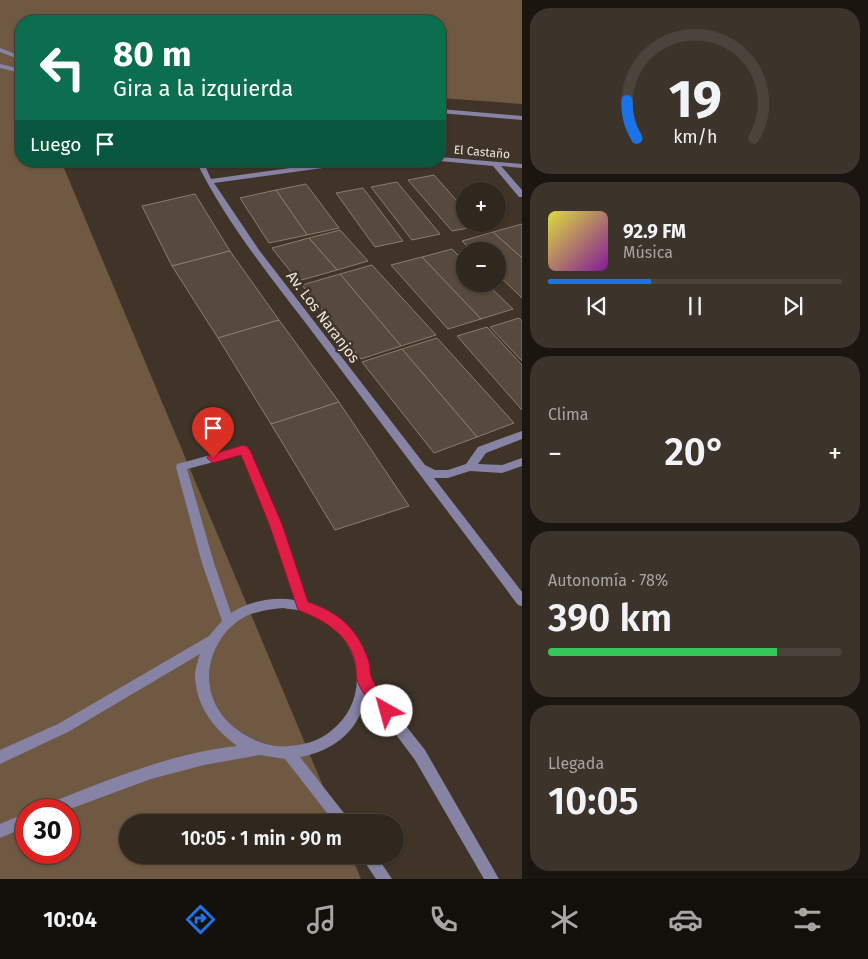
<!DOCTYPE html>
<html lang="es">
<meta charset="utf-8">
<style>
:root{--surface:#30271e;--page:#3c332b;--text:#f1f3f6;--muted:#a8a5a4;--line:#4b443c;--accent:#1a73e8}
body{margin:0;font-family:"Fira Sans",sans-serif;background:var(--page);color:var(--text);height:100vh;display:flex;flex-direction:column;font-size:19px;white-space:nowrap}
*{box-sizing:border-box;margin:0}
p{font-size:16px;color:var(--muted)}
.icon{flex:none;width:28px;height:28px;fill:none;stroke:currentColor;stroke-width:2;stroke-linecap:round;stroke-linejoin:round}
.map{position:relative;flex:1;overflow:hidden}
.sheet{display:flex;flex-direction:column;gap:8px;padding:8px;background:#1a1510;width:346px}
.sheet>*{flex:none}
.top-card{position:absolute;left:15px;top:15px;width:431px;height:152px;border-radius:20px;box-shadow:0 1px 4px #0004,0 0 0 1px var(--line);background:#0b6e4f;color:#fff;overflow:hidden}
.fabs{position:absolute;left:456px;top:182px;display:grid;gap:10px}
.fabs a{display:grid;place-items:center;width:50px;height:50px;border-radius:50%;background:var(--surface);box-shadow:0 1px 4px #0004,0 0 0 1px var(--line);font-size:25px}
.speed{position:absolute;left:15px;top:799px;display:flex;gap:10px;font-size:25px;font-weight:700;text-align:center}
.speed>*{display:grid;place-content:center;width:65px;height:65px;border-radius:50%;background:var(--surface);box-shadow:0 1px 4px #0004,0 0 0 1px var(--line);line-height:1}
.speed .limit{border:8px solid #d22;background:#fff;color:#111}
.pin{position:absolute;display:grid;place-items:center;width:42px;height:42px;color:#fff;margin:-51px -21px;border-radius:50% 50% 50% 0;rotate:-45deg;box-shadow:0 0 5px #0007}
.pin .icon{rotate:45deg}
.me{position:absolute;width:55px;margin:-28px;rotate:322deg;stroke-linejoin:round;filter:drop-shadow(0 0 4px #0008)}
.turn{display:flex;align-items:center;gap:18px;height:105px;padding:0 15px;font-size:22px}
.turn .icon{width:65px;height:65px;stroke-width:2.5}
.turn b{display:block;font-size:35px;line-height:42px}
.then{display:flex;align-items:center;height:48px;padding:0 15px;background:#0003;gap:10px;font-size:19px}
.big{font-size:38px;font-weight:600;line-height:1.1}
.sheet .tile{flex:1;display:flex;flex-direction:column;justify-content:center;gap:8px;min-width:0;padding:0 18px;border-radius:20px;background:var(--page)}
.sheet .dial{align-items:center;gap:0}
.dial svg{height:130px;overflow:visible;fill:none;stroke:var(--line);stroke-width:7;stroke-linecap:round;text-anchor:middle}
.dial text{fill:var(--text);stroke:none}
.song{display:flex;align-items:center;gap:15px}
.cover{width:60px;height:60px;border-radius:8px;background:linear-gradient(135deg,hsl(60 70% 55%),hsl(290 70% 35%))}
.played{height:5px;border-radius:2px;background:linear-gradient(90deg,var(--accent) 35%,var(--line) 35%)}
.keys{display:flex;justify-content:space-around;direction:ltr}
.heat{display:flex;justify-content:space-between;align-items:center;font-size:28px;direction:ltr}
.charge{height:8px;border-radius:4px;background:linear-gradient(90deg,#34c759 78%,var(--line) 0)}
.trip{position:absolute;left:119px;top:814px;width:285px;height:50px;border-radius:25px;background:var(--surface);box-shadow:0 1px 4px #0004,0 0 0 1px var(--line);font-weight:600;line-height:50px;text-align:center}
.dock{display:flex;height:80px;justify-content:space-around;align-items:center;background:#13100c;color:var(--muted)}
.dock .icon{width:35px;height:35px}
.dock .active{color:var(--accent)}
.dock b{font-size:22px;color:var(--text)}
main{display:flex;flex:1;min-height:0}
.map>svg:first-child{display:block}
.green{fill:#6f5943;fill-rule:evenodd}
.building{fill:#56493d;stroke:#8a7c6f}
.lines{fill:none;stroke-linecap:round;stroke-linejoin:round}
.street{fill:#8683a5;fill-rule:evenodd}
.route{fill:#e11d48;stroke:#92132f}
.labels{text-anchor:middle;stroke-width:5;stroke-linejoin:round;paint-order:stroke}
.far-street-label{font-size:12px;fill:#ede5de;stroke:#403428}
.street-label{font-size:15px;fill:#ede5de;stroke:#403428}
</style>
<main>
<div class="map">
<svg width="522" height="879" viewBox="0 0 522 879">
<rect width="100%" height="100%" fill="#403428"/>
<path class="green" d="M0,0H522V104L440,98V21H21V161H61L338,822H128V855H351L361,879H0ZM26,810H69V852H26Z"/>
<g class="building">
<polygon points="434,175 465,210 465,224 478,224 480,226 452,231 408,180"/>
<polygon points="397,182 440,234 412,240 371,187"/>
<polygon points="306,184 339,228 307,235 276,190"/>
<polygon points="363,188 403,241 375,247 336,193"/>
<polygon points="276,190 307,235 269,243 240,198"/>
<polygon points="195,194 230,251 172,266 142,206"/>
<polygon points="522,224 522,258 493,232"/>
<polygon points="340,230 368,261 337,270 309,238"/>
<polygon points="493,232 522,258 522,298 498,275 498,251 472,251 462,241"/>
<polygon points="309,238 337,270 298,281 272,248"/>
<polygon points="452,249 465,262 465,284 487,284 513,309 481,319 422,257"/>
<polygon points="230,251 279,320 218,338 172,266"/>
<polygon points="422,257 481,319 448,329 391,265"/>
<polygon points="372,265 436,335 401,346 340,274"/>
<polygon points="340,274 401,346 361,359 302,285"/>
<polygon points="519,318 522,321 522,361 490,327"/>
<polygon points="279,320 339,402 271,424 218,338"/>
<polygon points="487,327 522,365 522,410 457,336"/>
<polygon points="437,338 514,423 477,437 402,349"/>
<polygon points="402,349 477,437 434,453 362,362"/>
<polygon points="339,402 409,506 335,530 271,424"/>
</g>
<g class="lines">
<g class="street">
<polygon points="0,48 21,56 21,60 0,52"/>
<polygon points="0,64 21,69 21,73 0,68"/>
<polygon points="440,109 522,116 522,120 440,113"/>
<polygon points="440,157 522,164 522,168 501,166 522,190 522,197 519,197 493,166 440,161"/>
<path d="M196,161H203L211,179L341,161H362L359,163L214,183L259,250L425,465L435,470H448L466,464L478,447L522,431V439L486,453L478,464L502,465L522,458V466L502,473L470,471L448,478H434L522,592V606L518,605C452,517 386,430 320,342C277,285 227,225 196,161Z"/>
<path d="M244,446L248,447L249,450L281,524L308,602C340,611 373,642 369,679L425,750L499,879H484L415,760L367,696C364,705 361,714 356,722C344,742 322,753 300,757L347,817L349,822H334L285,759L260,755L204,765L151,779L67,810H43L45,805L50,803C110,779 172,753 237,746C213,728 195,705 195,673C196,667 198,660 200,654L68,732L0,764V750L58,724L209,636L222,621L202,563L176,467L177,464L181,463ZM241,455L271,524L295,600C273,596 250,601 231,613L214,563L187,469ZM283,608C294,610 306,610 316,615C362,638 372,699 331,731C319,741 303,745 289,746C271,748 253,741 239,731C209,710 200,674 219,642C225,631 235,622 246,616C258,611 271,609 283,608Z"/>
<polygon points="26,813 26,827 0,838 0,824"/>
<polygon points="360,855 376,855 392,879 376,879"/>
</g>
</g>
<path class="route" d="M244,445L250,450L282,524L308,602C339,613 356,627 368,659C371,666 369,675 373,681C378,690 386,698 392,706L394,711L392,716L387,718L382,716C374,706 364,696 359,685C355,678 357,670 355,662C349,634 322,619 298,610L269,524L241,455L213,463L207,458L209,455Z"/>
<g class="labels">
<g class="far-street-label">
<text transform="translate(482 152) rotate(5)" y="4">El Castaño</text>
</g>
<g class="street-label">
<text transform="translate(323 317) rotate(53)" y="5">Av. Los Naranjos</text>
</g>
</g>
</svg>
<div class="fabs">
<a>+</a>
<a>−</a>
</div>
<div class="speed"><div class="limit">30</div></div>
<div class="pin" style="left:213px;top:458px;background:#d93025"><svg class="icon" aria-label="arrive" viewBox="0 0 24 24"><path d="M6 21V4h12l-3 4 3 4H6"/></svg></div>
<svg class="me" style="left:387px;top:711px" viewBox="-20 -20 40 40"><circle r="19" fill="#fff"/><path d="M0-13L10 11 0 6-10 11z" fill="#e11d48"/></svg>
<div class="trip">10:05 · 1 min · 90 m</div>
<div class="top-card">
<div class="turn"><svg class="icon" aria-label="left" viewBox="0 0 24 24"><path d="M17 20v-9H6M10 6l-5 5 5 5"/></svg><div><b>80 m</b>Gira a la izquierda</div></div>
<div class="then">Luego<svg class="icon" aria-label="arrive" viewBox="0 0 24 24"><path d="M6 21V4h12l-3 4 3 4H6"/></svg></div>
</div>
</div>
<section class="sheet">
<div class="tile dial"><svg viewBox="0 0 100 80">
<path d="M14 69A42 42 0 1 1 86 69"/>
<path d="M14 69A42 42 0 0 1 8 46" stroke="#1a73e8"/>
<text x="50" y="56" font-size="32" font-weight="700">19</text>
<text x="50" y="72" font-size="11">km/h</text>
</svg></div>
<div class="tile">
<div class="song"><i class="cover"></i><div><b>92.9 FM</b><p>Música</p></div></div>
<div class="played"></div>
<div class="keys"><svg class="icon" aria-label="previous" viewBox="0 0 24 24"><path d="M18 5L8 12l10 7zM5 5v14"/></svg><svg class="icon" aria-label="pause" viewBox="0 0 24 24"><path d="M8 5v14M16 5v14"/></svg><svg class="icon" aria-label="next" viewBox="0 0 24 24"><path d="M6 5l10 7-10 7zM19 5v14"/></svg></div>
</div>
<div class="tile"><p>Clima</p>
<div class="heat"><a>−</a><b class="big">20°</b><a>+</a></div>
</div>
<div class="tile"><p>Autonomía · 78%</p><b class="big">390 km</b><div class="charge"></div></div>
<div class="tile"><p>Llegada</p><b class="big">10:05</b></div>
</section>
</main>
<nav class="dock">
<b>10:04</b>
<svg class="icon active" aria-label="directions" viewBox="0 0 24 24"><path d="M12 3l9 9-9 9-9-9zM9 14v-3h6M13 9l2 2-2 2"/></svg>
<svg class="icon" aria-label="music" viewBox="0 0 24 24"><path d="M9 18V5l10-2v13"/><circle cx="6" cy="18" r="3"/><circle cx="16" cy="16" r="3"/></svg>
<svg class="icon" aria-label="phone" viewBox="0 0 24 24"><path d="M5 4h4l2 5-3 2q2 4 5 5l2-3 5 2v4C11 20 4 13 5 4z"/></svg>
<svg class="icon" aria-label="climate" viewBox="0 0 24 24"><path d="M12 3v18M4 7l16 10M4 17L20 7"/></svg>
<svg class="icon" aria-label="car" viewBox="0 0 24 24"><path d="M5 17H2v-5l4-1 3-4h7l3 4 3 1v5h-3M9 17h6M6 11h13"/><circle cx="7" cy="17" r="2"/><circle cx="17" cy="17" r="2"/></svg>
<svg class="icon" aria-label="filters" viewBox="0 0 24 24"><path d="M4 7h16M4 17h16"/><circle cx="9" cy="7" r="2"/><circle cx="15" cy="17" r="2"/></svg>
</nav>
